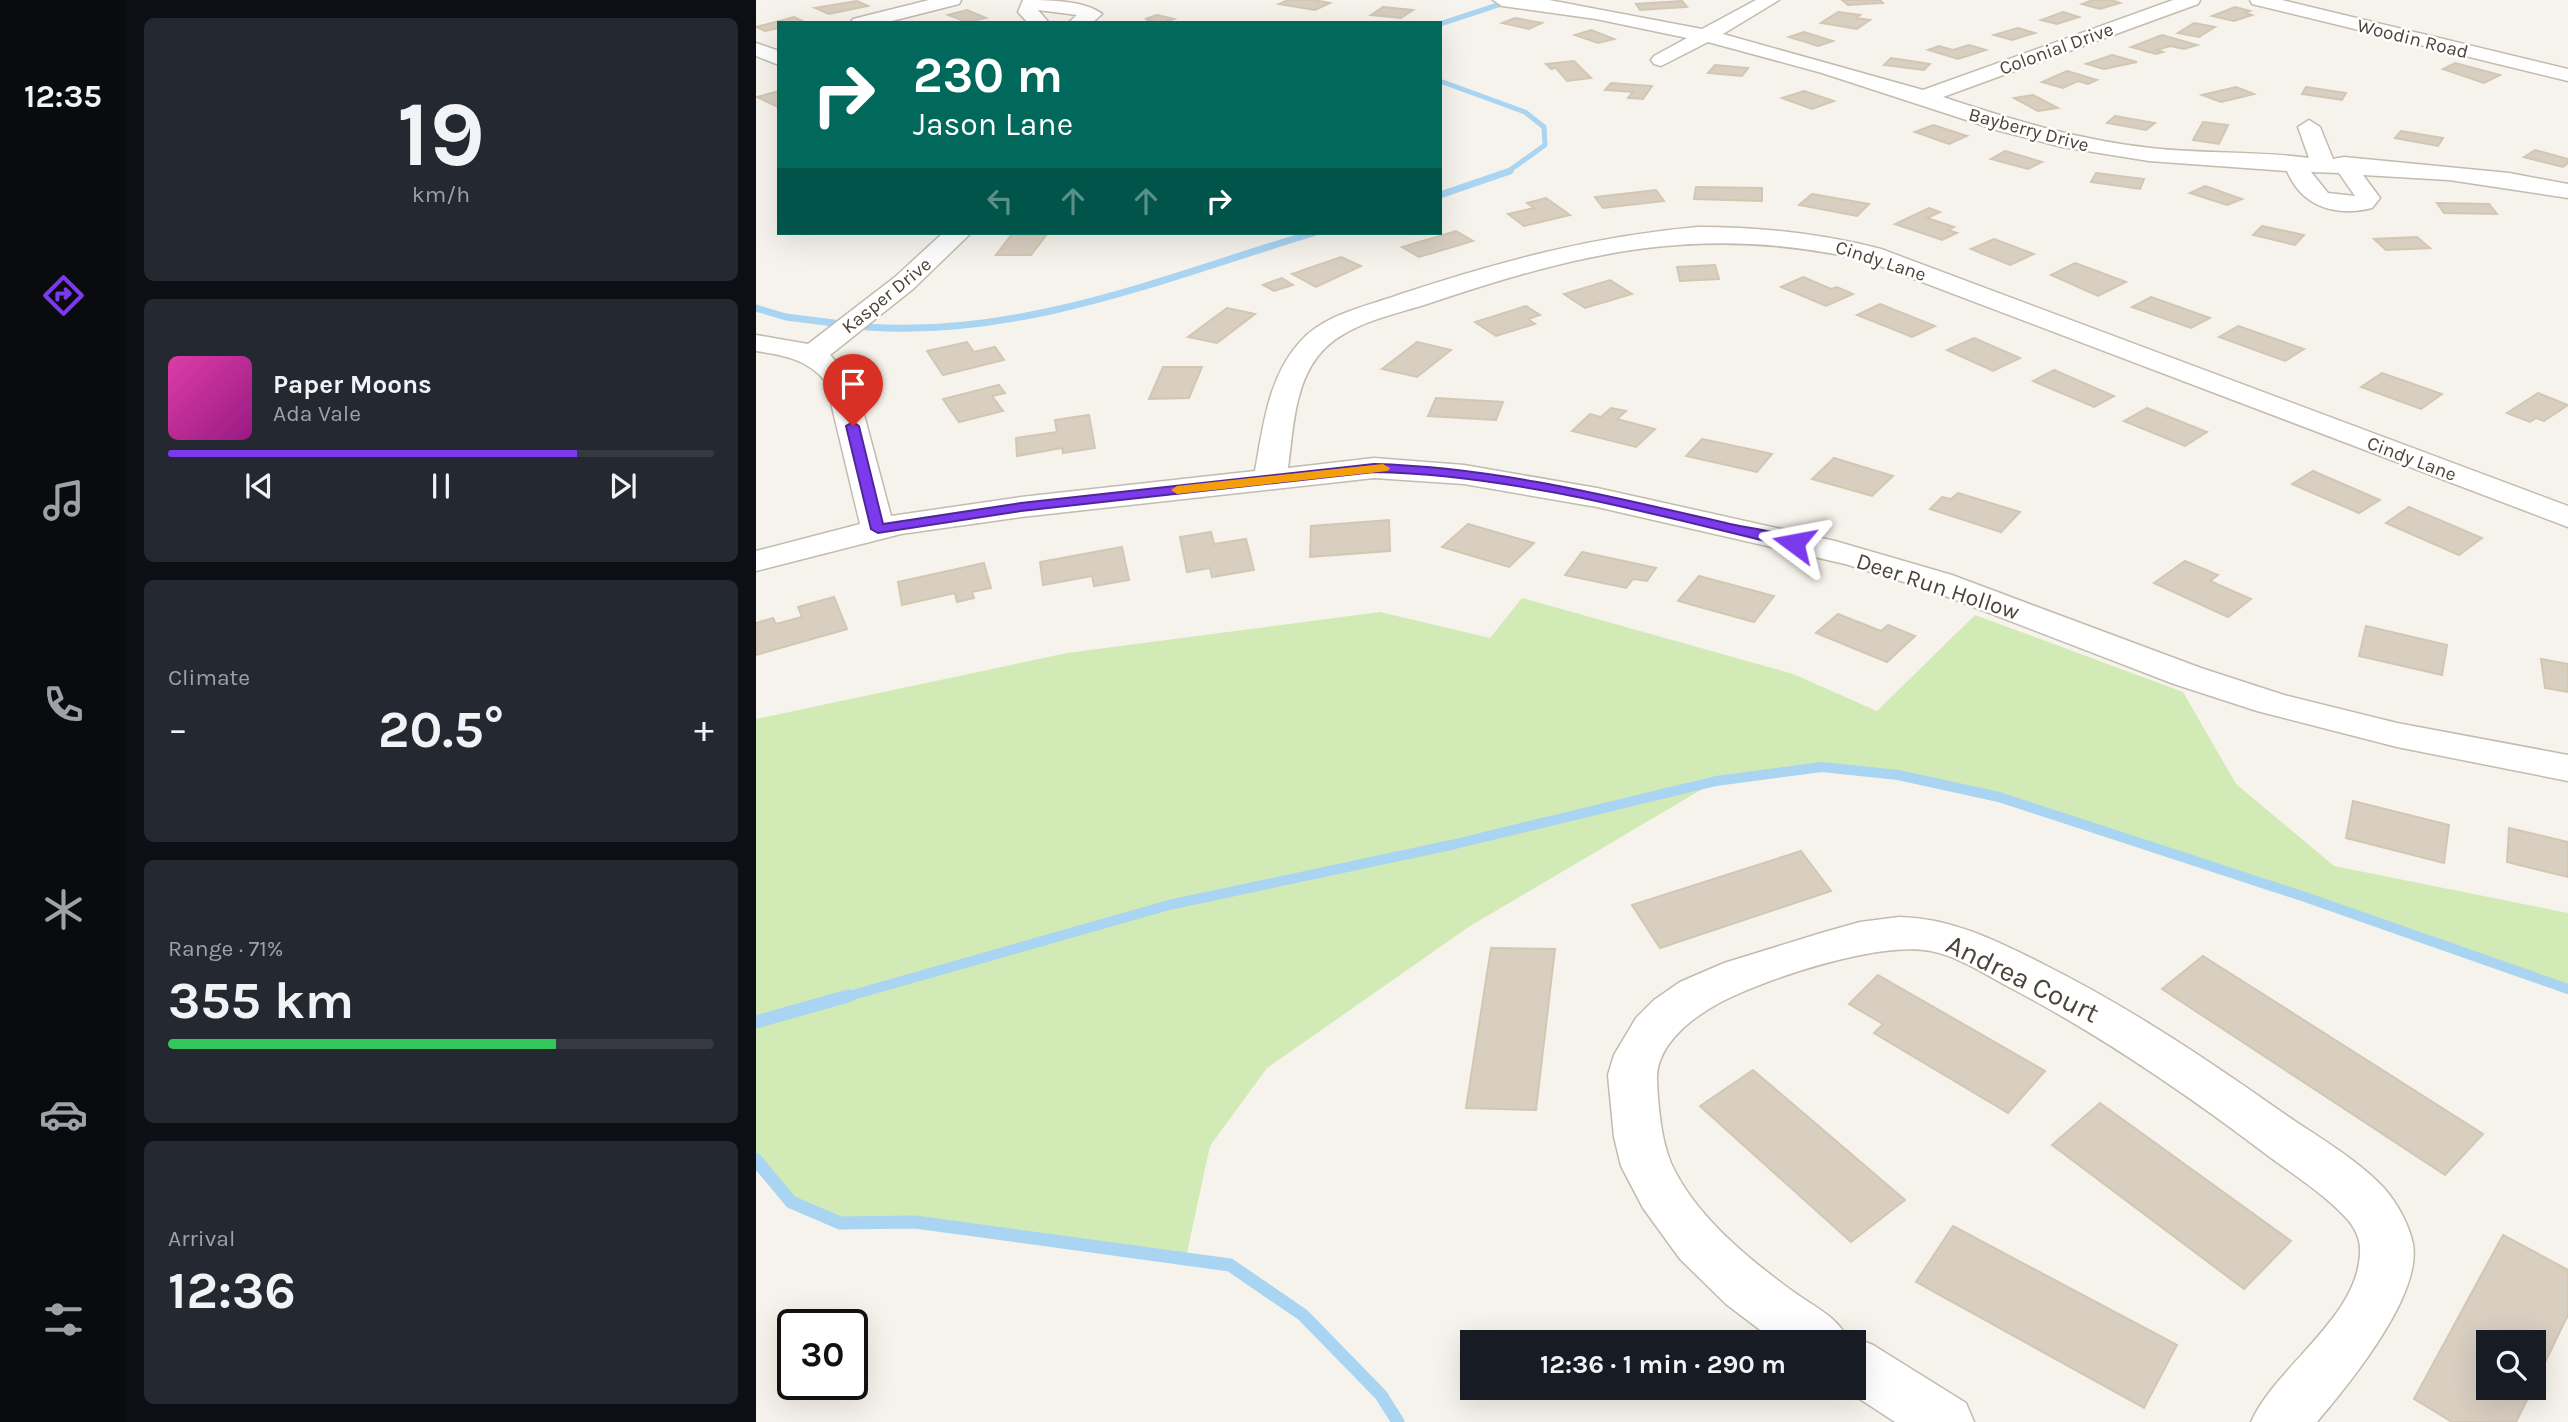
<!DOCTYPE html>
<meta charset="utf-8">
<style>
:root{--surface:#171b24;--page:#242831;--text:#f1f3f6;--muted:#9ea1a6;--line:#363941;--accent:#7c3aed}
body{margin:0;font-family:Karla,sans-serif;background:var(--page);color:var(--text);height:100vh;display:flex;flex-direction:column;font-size:26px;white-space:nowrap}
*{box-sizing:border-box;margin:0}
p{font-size:23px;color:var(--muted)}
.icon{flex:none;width:38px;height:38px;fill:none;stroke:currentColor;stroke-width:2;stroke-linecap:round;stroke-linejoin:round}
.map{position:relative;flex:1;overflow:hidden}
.details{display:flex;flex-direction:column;gap:18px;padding:18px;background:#0d0f14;width:630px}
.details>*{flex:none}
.guide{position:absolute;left:21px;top:21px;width:665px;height:214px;border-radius:0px;box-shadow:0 7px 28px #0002;background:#00695c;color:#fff;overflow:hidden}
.tools{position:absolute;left:1720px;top:1330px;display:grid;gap:14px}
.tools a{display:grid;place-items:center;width:70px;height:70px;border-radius:0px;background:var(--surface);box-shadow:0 7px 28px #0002;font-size:35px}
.speed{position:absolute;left:21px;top:1309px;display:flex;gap:14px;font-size:35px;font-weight:700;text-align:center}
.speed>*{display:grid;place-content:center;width:91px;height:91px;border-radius:50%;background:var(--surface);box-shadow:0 7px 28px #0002;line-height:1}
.speed .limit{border:4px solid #111;border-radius:10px;background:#fff;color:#111}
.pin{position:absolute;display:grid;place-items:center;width:60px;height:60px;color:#fff;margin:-72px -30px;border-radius:50% 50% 50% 0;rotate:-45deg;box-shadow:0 0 7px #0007}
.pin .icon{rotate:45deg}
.me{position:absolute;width:77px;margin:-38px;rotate:283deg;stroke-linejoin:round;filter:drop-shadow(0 0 5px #0008)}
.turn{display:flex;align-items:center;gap:24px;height:147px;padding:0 21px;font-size:32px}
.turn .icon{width:91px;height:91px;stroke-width:2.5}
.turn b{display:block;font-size:49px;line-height:60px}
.lanes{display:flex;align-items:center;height:66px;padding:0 21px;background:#0003;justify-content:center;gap:35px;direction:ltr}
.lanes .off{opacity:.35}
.big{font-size:52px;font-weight:700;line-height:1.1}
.details .tile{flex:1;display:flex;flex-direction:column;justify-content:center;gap:10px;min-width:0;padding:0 24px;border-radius:10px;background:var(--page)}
.details .dial{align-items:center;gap:0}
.dial b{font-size:91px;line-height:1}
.song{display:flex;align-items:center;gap:21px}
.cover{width:84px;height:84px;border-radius:10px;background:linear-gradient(135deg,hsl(320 70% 55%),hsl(310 70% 35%))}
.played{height:7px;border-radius:4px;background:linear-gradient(90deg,var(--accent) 75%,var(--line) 75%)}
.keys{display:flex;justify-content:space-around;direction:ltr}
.heat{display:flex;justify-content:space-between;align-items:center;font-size:38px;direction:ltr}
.charge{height:10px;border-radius:5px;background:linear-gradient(90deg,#34c759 71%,var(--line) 0)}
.trip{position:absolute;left:704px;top:1330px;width:406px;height:70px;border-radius:0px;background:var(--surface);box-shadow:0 7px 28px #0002;font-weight:700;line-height:70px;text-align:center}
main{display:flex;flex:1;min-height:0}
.dock{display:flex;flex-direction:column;width:126px;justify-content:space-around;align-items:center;background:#090b0e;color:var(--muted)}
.dock .icon{width:49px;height:49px}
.dock .active{color:var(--accent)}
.dock b{font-size:32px;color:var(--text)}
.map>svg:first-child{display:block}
.green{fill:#d2eab5}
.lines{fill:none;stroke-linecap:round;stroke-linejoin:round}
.stream-far3{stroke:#a9d4f2;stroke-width:5}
.stream-far2{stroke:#a9d4f2;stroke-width:7}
.stream-far1{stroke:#a9d4f2;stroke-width:10}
.stream{stroke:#a9d4f2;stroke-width:13}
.building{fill:#d8cfc1;stroke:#d3c7b4;stroke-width:2}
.minor-casing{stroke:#c2bbae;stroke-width:3}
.minor{fill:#fff;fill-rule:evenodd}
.route{fill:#7c3aed;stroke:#51269a;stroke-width:2}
.slow{fill:#f59e0b}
.labels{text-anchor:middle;stroke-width:5;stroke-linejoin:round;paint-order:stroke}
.far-street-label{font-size:19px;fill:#4b4439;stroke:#fff}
.street-label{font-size:23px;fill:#4b4439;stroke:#fff}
.near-street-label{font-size:28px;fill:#4b4439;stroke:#fff}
</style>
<main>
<nav class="dock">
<b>12:35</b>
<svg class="icon active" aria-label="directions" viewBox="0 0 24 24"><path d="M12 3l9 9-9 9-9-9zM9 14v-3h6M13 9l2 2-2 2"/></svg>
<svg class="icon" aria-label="music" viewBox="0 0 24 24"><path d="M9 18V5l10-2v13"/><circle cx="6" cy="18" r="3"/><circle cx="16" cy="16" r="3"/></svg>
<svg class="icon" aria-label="phone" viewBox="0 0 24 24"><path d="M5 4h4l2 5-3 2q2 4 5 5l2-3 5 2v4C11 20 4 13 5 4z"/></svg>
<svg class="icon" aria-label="climate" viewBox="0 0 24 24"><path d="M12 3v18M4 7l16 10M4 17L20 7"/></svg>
<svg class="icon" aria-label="car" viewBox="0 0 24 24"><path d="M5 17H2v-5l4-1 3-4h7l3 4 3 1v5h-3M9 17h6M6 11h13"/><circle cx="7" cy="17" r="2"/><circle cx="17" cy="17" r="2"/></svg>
<svg class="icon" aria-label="filters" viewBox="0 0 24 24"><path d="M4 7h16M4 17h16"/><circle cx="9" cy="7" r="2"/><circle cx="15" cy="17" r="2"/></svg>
</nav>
<section class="details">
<div class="tile dial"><b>19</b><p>km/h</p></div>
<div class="tile">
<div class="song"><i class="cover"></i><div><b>Paper Moons</b><p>Ada Vale</p></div></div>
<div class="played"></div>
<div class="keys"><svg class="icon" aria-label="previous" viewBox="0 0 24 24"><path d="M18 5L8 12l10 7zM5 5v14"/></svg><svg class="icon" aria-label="pause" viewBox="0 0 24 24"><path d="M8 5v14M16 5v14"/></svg><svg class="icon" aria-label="next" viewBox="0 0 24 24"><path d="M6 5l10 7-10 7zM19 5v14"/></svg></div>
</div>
<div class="tile"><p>Climate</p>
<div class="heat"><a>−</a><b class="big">20.5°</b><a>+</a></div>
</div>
<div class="tile"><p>Range · 71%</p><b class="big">355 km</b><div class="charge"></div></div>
<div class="tile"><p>Arrival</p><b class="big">12:36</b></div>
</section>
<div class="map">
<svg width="1812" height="1422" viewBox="0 0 1812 1422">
<rect width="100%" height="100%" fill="#f6f3ec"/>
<polygon class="green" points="766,598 1037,674 1121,711 1219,615 1427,692 1480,784 1578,866 1812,913 1812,989 1549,897 1243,797 1142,775 1066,767 960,781 714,926 511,1068 454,1146 430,1257 159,1222 84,1223 35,1202 0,1160 0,719 311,653 624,612 734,638"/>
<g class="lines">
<g class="stream-far3">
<polyline points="684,24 745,4"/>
<polyline points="684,81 769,112 788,127 789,145 750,173"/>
</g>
<g class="stream-far2">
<polyline points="684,195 754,171"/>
<polyline points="0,308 30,317 78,323"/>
<path d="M111,327C266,338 411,277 557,233"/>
</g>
<polyline class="stream-far1" points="86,998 413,905 695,845 960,781 1066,767 1142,775 1243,797 1549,897 1812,989"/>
<g class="stream">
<polyline points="0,1022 92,996"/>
<polyline points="0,1160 35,1202 84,1223 159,1222 474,1265 547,1315 625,1395 642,1422"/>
</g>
</g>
<g class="building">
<polygon points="532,0 558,0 574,3 559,10 523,4"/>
<polygon points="1086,0 1124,0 1127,3 1092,5"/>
<polygon points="1337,0 1355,0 1364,3 1344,9 1326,4"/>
<polygon points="101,1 112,6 73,14 59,8"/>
<polygon points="926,1 931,7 884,10 880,4"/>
<polygon points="627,7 657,10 645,18 615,15"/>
<polygon points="1479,7 1494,11 1489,13 1496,15 1478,21 1456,16"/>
<polygon points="211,10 230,18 211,22 192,15"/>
<polygon points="1082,12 1104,15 1100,18 1114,20 1101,29 1065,23"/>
<polygon points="1307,12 1323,17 1301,24 1285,20"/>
<polygon points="401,15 418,19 406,23 388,23 395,20 389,19"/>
<polygon points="38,17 48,22 23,23 23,28 9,31 0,27"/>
<polygon points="759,18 786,23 773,29 746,23"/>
<polygon points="1438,23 1459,27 1443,37 1422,33"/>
<polygon points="1262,28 1279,33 1256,40 1238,35"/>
<polygon points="835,30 858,39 842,43 819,35"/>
<polygon points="1048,32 1077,41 1062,46 1033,37"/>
<polygon points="1406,35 1441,45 1428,49 1414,46 1401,50 1407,52 1400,54 1375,47"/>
<polygon points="1213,45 1230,50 1202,59 1172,50 1183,46 1197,50"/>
<polygon points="1356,55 1381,62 1348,69 1330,64"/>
<polygon points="1135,58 1174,64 1168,70 1128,65"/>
<polygon points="818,61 835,78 811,81 800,68 795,69 790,64"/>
<polygon points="1699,63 1744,75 1728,83 1687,69"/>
<polygon points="959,65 992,68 986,76 952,73"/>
<polygon points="1311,71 1341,80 1332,84 1322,81 1307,88 1286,82"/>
<polygon points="855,83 896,86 887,99 872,98 877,92 849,90"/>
<polygon points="1480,87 1498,94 1465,102 1446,95"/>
<polygon points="1550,87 1590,93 1586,100 1546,94"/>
<polygon points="23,91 22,107 1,97"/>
<polygon points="1048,91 1078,101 1056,109 1026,98"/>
<polygon points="1277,95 1302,108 1282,111 1258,98"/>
<polygon points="1359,116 1399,123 1390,130 1351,123"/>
<polygon points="1447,122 1472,125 1463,144 1437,140"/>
<polygon points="1177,125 1211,136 1193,144 1159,132"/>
<polygon points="1645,131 1687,138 1682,146 1639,138"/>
<polygon points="1779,150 1812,159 1812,163 1807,167 1768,157"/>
<polygon points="1249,151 1286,162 1272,169 1235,159"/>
<polygon points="1340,173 1388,179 1384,189 1335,182"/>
<polygon points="1449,186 1486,199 1471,205 1434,193"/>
<polygon points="940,187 1006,188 1006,201 938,199"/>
<polygon points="900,190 908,201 847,208 839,197"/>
<polygon points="1056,194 1113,204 1101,216 1043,205"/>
<polygon points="790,198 814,215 768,226 752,214 778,208 771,203"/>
<polygon points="1681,203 1733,204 1741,214 1688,213"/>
<polygon points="1173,208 1184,212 1171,218 1198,227 1192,230 1201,233 1186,240 1139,224"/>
<polygon points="1506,226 1548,235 1539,245 1497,235"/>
<polygon points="700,231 717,241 663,257 646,247"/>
<polygon points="256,234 291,234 275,255 240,255"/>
<polygon points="1661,237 1674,248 1630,250 1618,239"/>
<polygon points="1238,239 1278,254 1254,265 1215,249"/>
<polygon points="585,257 605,266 560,287 536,274"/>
<polygon points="1319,263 1370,282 1342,296 1295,275"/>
<polygon points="959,265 963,279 924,281 921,267"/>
<polygon points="1047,277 1075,289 1081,287 1097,294 1070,306 1025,287"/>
<polygon points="526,278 537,285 518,291 507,285"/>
<polygon points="854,280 876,294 829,308 808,294"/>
<polygon points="1395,297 1454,318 1435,328 1376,307"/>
<polygon points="1124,304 1179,326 1156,337 1101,315"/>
<polygon points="770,306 784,315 772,319 779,324 740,336 719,322"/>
<polygon points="471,308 499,314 461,343 432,337"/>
<polygon points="1482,326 1548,349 1529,361 1463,337"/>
<polygon points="1218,338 1264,358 1237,371 1191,350"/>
<polygon points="211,342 218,352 239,347 248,360 187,375 171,351"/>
<polygon points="661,342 695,350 661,377 626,369"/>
<polygon points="407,367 446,367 433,398 393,399"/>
<polygon points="1298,370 1358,396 1338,407 1277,381"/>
<polygon points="1626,373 1686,394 1665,409 1605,387"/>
<polygon points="243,385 249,393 236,396 247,411 203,422 187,399"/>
<polygon points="1782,393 1812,405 1788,421 1780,418 1774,422 1751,413"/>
<polygon points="680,398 747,402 740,420 672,416"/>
<polygon points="855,408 870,411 861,419 899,429 880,447 816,431 834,414 845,417"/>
<polygon points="1391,408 1451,432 1429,446 1368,421"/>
<polygon points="333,415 339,448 307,453 306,448 261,456 260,438 301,432 299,420"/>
<polygon points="946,439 1016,454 1001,472 930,456"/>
<polygon points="1078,458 1137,476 1116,496 1056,479"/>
<polygon points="1557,471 1624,500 1603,513 1536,484"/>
<polygon points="1202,493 1264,512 1245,532 1174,509 1186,497 1195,499"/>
<polygon points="1653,507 1726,538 1703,555 1630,523"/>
<polygon points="633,520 634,551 554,557 555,526"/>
<polygon points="712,524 778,543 753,567 686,547"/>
<polygon points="455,532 458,544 490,539 498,570 456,577 454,568 431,572 424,537"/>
<polygon points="366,547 373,580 338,586 336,576 287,585 284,562"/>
<polygon points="826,552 900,568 891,581 877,579 870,588 809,575"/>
<polygon points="1429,561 1462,575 1454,581 1495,599 1472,617 1398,583"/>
<polygon points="228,563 235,588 216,592 218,598 201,602 199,593 146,605 142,582"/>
<polygon points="943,576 1018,596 998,622 922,601"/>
<polygon points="78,597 91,629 0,655 0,623 17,618 20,624 46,617 42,607"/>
<polygon points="1082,614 1125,631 1132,625 1159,636 1131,662 1060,633"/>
<polygon points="1610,626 1691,645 1686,675 1603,656"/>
<polygon points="1785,659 1812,664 1812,692 1789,688"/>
<polygon points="1597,801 1693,825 1688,863 1590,838"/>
<polygon points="1753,828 1812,842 1812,877 1751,862"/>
<polygon points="1045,851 1075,891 904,948 876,905"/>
<polygon points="735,948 799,949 780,1110 710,1108"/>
<polygon points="1447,956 1727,1134 1689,1175 1406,989"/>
<polygon points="1122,975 1289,1071 1252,1113 1118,1033 1127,1024 1093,1004"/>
<polygon points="997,1070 1149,1200 1095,1242 944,1106"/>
<polygon points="1344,1103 1535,1241 1488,1289 1296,1145"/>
<polygon points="1197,1226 1421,1345 1388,1408 1160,1282"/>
<polygon points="1747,1235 1812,1270 1812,1315 1778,1385 1778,1342 1732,1342 1732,1388 1777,1388 1760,1422 1696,1422 1658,1399"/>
</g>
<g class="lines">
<g class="minor-casing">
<g id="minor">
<polygon points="173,0 205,0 203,4 128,23 94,23 97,19"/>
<path d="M267,0C290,0 329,0 346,14L336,23H312L321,15L282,10L293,23H272L262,12Z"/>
<path d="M737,0H793L946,29L1000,0H1023L967,34L1167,90L1417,0H1444L1442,4L1187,97C1256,120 1323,140 1395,148C1447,154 1503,151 1553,158L1542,127L1553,120L1564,127L1577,159L1588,157L1753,173L1812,184V198L1693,180L1607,175L1624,198L1616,208C1580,217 1546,207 1531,171L1393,161L1306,147L1244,131L1066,73L952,42L905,66L898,64L895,60L898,56L931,38L840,19L746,6ZM1555,172L1583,173L1599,196L1572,193Z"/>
<polygon points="1494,0 1526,0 1812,69 1812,81 1496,4"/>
<polygon points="0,43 23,51 23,65 0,56"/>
<path d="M942,227C1005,227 1064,233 1125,249L1812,506V527L1108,260C946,223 825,252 671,304C634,316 587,324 562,356C538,386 537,432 532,468L618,458L708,465L841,488L1079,541L1196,575L1445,668L1528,695L1641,723L1812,755V781L1641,747L1501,711L1418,684L1171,589L1089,564L841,507L708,484L618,478L265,517L145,534L0,571V551L104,524L70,382C52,359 27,355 0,351V335L52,344L139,277L187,233H215L157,289L74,355L99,381L135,516L265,497L499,471C507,427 512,378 543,343C568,314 609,307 642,295C741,262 838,236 942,227Z"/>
<path d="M1143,917C1196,918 1241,941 1287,964C1373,1007 1452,1060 1530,1115C1562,1137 1601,1159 1628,1188C1641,1203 1653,1224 1657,1244C1666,1296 1593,1384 1561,1422H1495C1520,1366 1602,1318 1604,1253C1605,1241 1600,1230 1593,1221C1570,1195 1538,1175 1511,1155C1428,1092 1343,1034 1251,986C1227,973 1201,956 1175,951C1124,941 1011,978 965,1002C937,1017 900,1044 901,1080C902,1105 905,1139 915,1163C938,1214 990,1257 1035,1290C1055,1305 1081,1316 1092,1339L1097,1337L1117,1345L1210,1403L1218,1422H1139L1087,1388H1097V1342H1020L970,1304L924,1259L887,1208L865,1166L858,1137L852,1075L858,1055L880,1018L898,1000L924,982L968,963L1065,933L1104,922Z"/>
</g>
</g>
<use href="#minor" class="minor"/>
</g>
<path class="route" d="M97,422L103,426L127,524L265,503L618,464C739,467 857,497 974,524C991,528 1034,533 1045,543L1038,548C900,515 760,475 618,472L265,511L122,533L115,529L90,426Z"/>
<polygon class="slow" points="627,464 634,468 632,471 421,494 415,490 421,486"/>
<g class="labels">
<g class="far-street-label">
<text transform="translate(1657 38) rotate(14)" y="7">Woodin Road</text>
<text transform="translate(1300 48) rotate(-20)" y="7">Colonial Drive</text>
<text transform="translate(1273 129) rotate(15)" y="7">Bayberry Drive</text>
<text transform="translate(1125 260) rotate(18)" y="7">Cindy Lane</text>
<text transform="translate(130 295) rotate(-39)" y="7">Kasper Drive</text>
<text transform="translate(1656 458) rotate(21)" y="7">Cindy Lane</text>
</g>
<g class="street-label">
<text transform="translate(1182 586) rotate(18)" y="8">Deer Run Hollow</text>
</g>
<g class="near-street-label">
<text transform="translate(1267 978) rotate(26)" y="10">Andrea Court</text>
</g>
</g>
</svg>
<div class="tools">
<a><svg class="icon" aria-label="search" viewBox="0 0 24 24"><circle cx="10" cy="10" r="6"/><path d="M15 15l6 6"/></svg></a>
</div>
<div class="speed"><div class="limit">30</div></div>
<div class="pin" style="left:97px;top:426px;background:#d93025"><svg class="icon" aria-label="arrive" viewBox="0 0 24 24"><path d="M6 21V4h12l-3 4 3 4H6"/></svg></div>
<svg class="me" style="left:1038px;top:543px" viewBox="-20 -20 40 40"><path d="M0-17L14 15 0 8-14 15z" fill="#7c3aed" stroke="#fff" stroke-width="4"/></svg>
<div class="trip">12:36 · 1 min · 290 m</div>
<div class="guide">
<div class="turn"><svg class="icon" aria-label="right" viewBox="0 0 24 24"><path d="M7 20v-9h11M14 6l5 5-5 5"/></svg><div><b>230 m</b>Jason Lane</div></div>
<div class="lanes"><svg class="icon off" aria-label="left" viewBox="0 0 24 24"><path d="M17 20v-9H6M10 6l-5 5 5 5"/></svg><svg class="icon off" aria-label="ahead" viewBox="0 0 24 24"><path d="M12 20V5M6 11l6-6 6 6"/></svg><svg class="icon off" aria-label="ahead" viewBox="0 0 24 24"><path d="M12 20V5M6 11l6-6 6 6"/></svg><svg class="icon" aria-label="right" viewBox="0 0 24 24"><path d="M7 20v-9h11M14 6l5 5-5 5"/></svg></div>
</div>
</div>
</main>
